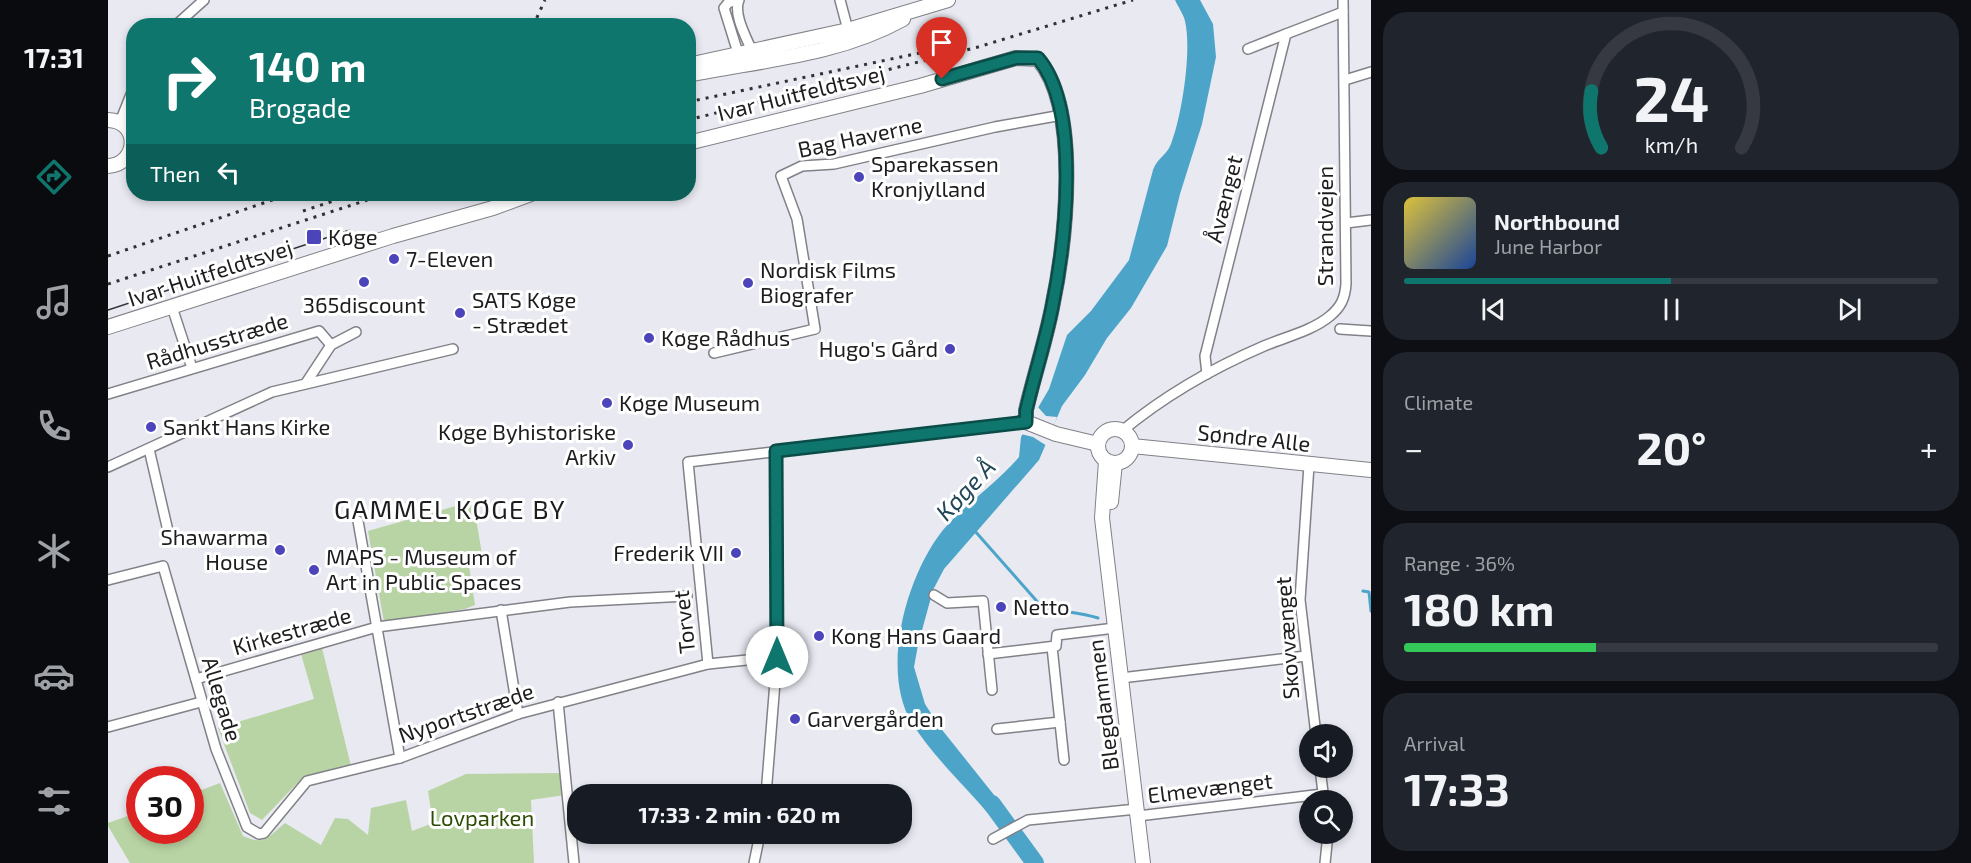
<!DOCTYPE html>
<meta charset="utf-8">
<style>
:root{--surface:#171b24;--page:#20242c;--text:#f1f3f6;--muted:#9ea1a6;--line:#363941;--accent:#0f766e}
body{margin:0;font-family:"Exo 2",sans-serif;background:var(--page);color:var(--text);height:100vh;display:flex;flex-direction:column;font-size:22px;white-space:nowrap}
*{box-sizing:border-box;margin:0}
p{font-size:20px;color:var(--muted)}
.icon{flex:none;width:33px;height:33px;fill:none;stroke:currentColor;stroke-width:2;stroke-linecap:round;stroke-linejoin:round}
.map{position:relative;flex:1;overflow:hidden}
.panel{display:flex;flex-direction:column;gap:12px;padding:12px;background:#0d0f14;width:600px}
.panel>*{flex:none}
.top-card{position:absolute;left:18px;top:18px;width:570px;height:183px;border-radius:24px;box-shadow:0 3px 9px #0003;background:#0f766e;color:#fff;overflow:hidden}
.fabs{position:absolute;left:1191px;top:724px;display:grid;gap:12px}
.fabs a{display:grid;place-items:center;width:54px;height:54px;border-radius:50%;background:var(--surface);box-shadow:0 3px 9px #0003;font-size:30px}
.speed{position:absolute;left:18px;top:766px;display:flex;gap:12px;font-size:30px;font-weight:700;text-align:center}
.speed>*{display:grid;place-content:center;width:78px;height:78px;border-radius:50%;background:var(--surface);box-shadow:0 3px 9px #0003;line-height:1}
.speed .limit{border:9px solid #d22;background:#fff;color:#111}
.pin{position:absolute;display:grid;place-items:center;width:51px;height:51px;color:#fff;margin:-62px -26px;border-radius:50% 50% 50% 0;rotate:-45deg;box-shadow:0 0 6px #0007}
.pin .icon{rotate:45deg}
.me{position:absolute;width:66px;margin:-33px;rotate:0deg;stroke-linejoin:round;filter:drop-shadow(0 0 4px #0008)}
.turn{display:flex;align-items:center;gap:21px;height:126px;padding:0 24px;font-size:27px}
.turn .icon{width:78px;height:78px;stroke-width:2.5}
.turn b{display:block;font-size:42px;line-height:51px}
.then{display:flex;align-items:center;height:57px;padding:0 24px;background:#0003;gap:12px;font-size:22px}
.big{font-size:45px;font-weight:700;line-height:1.1}
.panel .tile{flex:1;display:flex;flex-direction:column;justify-content:center;gap:9px;min-width:0;padding:0 21px;border-radius:24px;background:var(--page)}
.panel .dial{align-items:center;gap:0}
.dial svg{height:156px;overflow:visible;fill:none;stroke:var(--line);stroke-width:7;stroke-linecap:round;text-anchor:middle}
.dial text{fill:var(--text);stroke:none}
.song{display:flex;align-items:center;gap:18px}
.cover{width:72px;height:72px;border-radius:9px;background:linear-gradient(135deg,hsl(50 70% 55%),hsl(220 70% 35%))}
.played{height:6px;border-radius:3px;background:linear-gradient(90deg,var(--accent) 50%,var(--line) 50%)}
.keys{display:flex;justify-content:space-around;direction:ltr}
.heat{display:flex;justify-content:space-between;align-items:center;font-size:33px;direction:ltr}
.charge{height:9px;border-radius:4px;background:linear-gradient(90deg,#34c759 36%,var(--line) 0)}
.trip{position:absolute;left:459px;top:784px;width:345px;height:60px;border-radius:24px;background:var(--surface);box-shadow:0 3px 9px #0003;font-weight:700;line-height:60px;text-align:center}
main{display:flex;flex:1;min-height:0}
.dock{display:flex;flex-direction:column;width:108px;justify-content:space-around;align-items:center;background:#090b0e;color:var(--muted)}
.dock .icon{width:42px;height:42px}
.dock .active{color:var(--accent)}
.dock b{font-size:27px;color:var(--text)}
.map>svg:first-child{display:block}
.green{fill:#b9d4a4}
.water{fill:#4da4c9}
.pier{fill:#e8e9f1}
.lines{fill:none;stroke-linecap:round;stroke-linejoin:round}
.stream{stroke:#4da4c9;stroke-width:3}
.river{stroke:#4da4c9;stroke-width:18}
.street-casing{stroke:#818188;stroke-width:12}
.secondary-casing{stroke:#818188;stroke-width:16}
.street{stroke:#fff;stroke-width:9}
.secondary{stroke:#fff;stroke-width:14}
.tram{stroke:#313235;stroke-width:1.5}
.rail{stroke:#313235;stroke-width:3;stroke-dasharray:3 6;stroke-linecap:butt}
.route-casing{stroke:#0a4d48;stroke-width:15}
.route{stroke:#0f766e;stroke-width:10}
.poi-dot{fill:#4c44ba;stroke:#fff;stroke-width:2}
.labels{text-anchor:middle;stroke-width:6;stroke-linejoin:round;paint-order:stroke}
.street-label{font-size:22px;fill:#1d1d20;stroke:#fff}
.poi-label{font-size:22px;fill:#1d1d20;stroke:#fff;text-anchor:start}
.park-label{font-size:22px;fill:#2c4d03;stroke:#fff}
.water-label{font-size:24px;font-style:italic;fill:#204657;stroke:#fff}
.quarter-label{font-size:26px;letter-spacing:1.5px;fill:#1d1d20;stroke:#fff}
</style>
<main>
<nav class="dock">
<b>17:31</b>
<svg class="icon active" aria-label="directions" viewBox="0 0 24 24"><path d="M12 3l9 9-9 9-9-9zM9 14v-3h6M13 9l2 2-2 2"/></svg>
<svg class="icon" aria-label="music" viewBox="0 0 24 24"><path d="M9 18V5l10-2v13"/><circle cx="6" cy="18" r="3"/><circle cx="16" cy="16" r="3"/></svg>
<svg class="icon" aria-label="phone" viewBox="0 0 24 24"><path d="M5 4h4l2 5-3 2q2 4 5 5l2-3 5 2v4C11 20 4 13 5 4z"/></svg>
<svg class="icon" aria-label="climate" viewBox="0 0 24 24"><path d="M12 3v18M4 7l16 10M4 17L20 7"/></svg>
<svg class="icon" aria-label="car" viewBox="0 0 24 24"><path d="M5 17H2v-5l4-1 3-4h7l3 4 3 1v5h-3M9 17h6M6 11h13"/><circle cx="7" cy="17" r="2"/><circle cx="17" cy="17" r="2"/></svg>
<svg class="icon" aria-label="filters" viewBox="0 0 24 24"><path d="M4 7h16M4 17h16"/><circle cx="9" cy="7" r="2"/><circle cx="15" cy="17" r="2"/></svg>
</nav>
<div class="map">
<svg width="1263" height="863" viewBox="0 0 1263 863">
<rect width="100%" height="100%" fill="#e8e9f1"/>
<g class="green">
<polygon points="365,501 374,554 360,559 367,605 357,609 276,622 260,531"/>
<polygon points="214,648 243,766 196,776 154,820 142,813 110,728 206,699 193,654"/>
<path d="M455,773L457,795L423,800L426,863H22L0,826V823L31,812L32,831H82L83,794L112,783L135,836C157,846 160,837 177,823L213,845L227,818L240,819L260,835L263,808L298,800L304,831L325,823L320,791L358,774Z"/>
</g>
<path class="water" d="M1067,0H1092L1105,24L1108,57L1094,124L1072,194L1059,246L1023,308L999,338L977,375L954,406L931,460L836,569L825,590L810,645L806,667L817,704L831,726L906,820L892,828C866,794 826,759 804,723C772,671 798,576 835,530C858,503 888,484 911,457L913,437L941,389L959,335L983,311L1021,260L1045,170C1049,158 1059,155 1063,144C1074,116 1084,50 1077,21C1075,13 1070,7 1067,0Z"/>
<polygon class="pier" points="928,405 938,416 949,417 939,446 925,437 913,434"/>
<g class="lines">
<g class="stream">
<path d="M866,530L934,607C953,612 971,612 990,618"/>
<polyline points="1255,591 1261,592 1263,611"/>
</g>
<polyline class="river" points="884,804 927,863"/>
<g class="street-casing">
<g id="street">
<polyline points="628,0 620,3 616,8 630,53"/>
<path d="M631,0C625,14 638,37 644,51"/>
<polyline points="732,0 740,30"/>
<polyline points="67,26 96,0"/>
<polyline points="1140,49 1178,34"/>
<polyline points="1237,80 1263,72"/>
<polyline points="12,122 26,87"/>
<polyline points="1238,223 1263,220"/>
<polyline points="64,307 84,368"/>
<polyline points="1232,329 1263,331"/>
<polyline points="606,353 707,329 689,219 673,176 694,166 726,164 887,127 954,115"/>
<polyline points="1099,374 1097,356 1178,34 1235,12"/>
<polyline points="198,383 223,345 248,332"/>
<polyline points="0,394 211,331 223,345"/>
<path d="M1014,431C1056,396 1105,368 1156,346C1177,337 1204,331 1222,316C1233,307 1237,298 1238,284L1235,0"/>
<polyline points="41,449 60,531"/>
<polyline points="1201,465 1192,600 1208,735"/>
<polyline points="0,467 164,392 345,349"/>
<polyline points="250,521 292,758"/>
<polyline points="0,580 55,566 108,749 139,827 151,834 156,833 199,781 292,758 410,714 600,664"/>
<polyline points="826,595 839,603 875,601 884,690"/>
<polyline points="393,610 410,714"/>
<polyline points="944,647 956,760"/>
<polyline points="880,654 948,646 949,635 1007,628"/>
<polyline points="669,657 600,664 580,462 918,422"/>
<polyline points="1013,678 1198,656"/>
<polyline points="88,679 269,627 462,602 579,596"/>
<polyline points="450,702 466,863"/>
<polyline points="0,727 93,702"/>
<polyline points="889,729 952,722"/>
<polyline points="1212,768 1216,801"/>
<polyline points="658,795 669,657 668,451"/>
<polyline points="1030,816 1215,794"/>
<polyline points="885,839 920,820 1029,809"/>
<polyline points="646,863 652,834"/>
<polyline points="1217,863 1220,834"/>
</g>
</g>
<g class="secondary-casing">
<g id="secondary">
<polyline points="580,65 740,30 840,0"/>
<path d="M580,75C653,60 728,56 795,19"/>
<path d="M0,120C32,121 31,164 0,166"/>
<path d="M580,143L812,86L908,58L930,59C974,110 957,246 944,308C937,343 926,376 918,410V422L948,434L990,444"/>
<polyline points="0,327 285,236 385,208 423,194"/>
<circle cx="1007" cy="446" r="17"/>
<polyline points="1024,446 1263,470"/>
<polyline points="998,461 994,518 1035,863"/>
<polyline points="1003,502 1007,463"/>
</g>
</g>
<use href="#street" class="street"/>
<use href="#secondary" class="secondary"/>
<polyline class="tram" points="0,310 242,230"/>
<g class="rail">
<polyline points="425,26 437,0"/>
<polyline points="580,102 821,51"/>
<polyline points="580,120 870,47 1025,0"/>
<polyline points="195,211 246,194"/>
<polyline points="0,256 182,194"/>
<polyline points="0,284 278,194"/>
</g>
</g>
<g class="lines">
<g class="route-casing">
<path id="route" d="M669,657L668,451L918,422V411C926,376 937,343 944,308C957,245 974,110 930,58H908L834,79"/>
</g>
<use href="#route" class="route"/>
</g>
<g class="poi-dot">
<circle cx="751" cy="177" r="6"/>
<rect x="198" y="229" width="16" height="16" rx="3"/>
<circle cx="286" cy="259" r="6"/>
<circle cx="256" cy="282" r="6"/>
<circle cx="640" cy="283" r="6"/>
<circle cx="352" cy="313" r="6"/>
<circle cx="541" cy="338" r="6"/>
<circle cx="842" cy="349" r="6"/>
<circle cx="499" cy="403" r="6"/>
<circle cx="43" cy="427" r="6"/>
<circle cx="520" cy="445" r="6"/>
<circle cx="172" cy="550" r="6"/>
<circle cx="628" cy="553" r="6"/>
<circle cx="206" cy="570" r="6"/>
<circle cx="893" cy="607" r="6"/>
<circle cx="711" cy="636" r="6"/>
<circle cx="687" cy="719" r="6"/>
</g>
<g class="labels">
<g class="street-label">
<text transform="translate(693 93) rotate(-14)" y="8">Ivar Huitfeldtsvej</text>
<text transform="translate(752 137) rotate(-12)" y="8">Bag Haverne</text>
<text transform="translate(1116 199) rotate(-76)" y="8">Åvænget</text>
<text transform="translate(1217 226) rotate(-90)" y="8">Strandvejen</text>
<text transform="translate(102 273) rotate(-18)" y="8">Ivar Huitfeldtsvej</text>
<text transform="translate(109 341) rotate(-17)" y="8">Rådhusstræde</text>
<text transform="translate(1146 438) rotate(6)" y="8">Søndre Alle</text>
<text transform="translate(576 622) rotate(-96)" y="8">Torvet</text>
<text transform="translate(184 631) rotate(-16)" y="8">Kirkestræde</text>
<text transform="translate(1179 638) rotate(-94)" y="8">Skovvænget</text>
<text transform="translate(114 699) rotate(73)" y="8">Allegade</text>
<text transform="translate(995 705) rotate(-97)" y="8">Blegdammen</text>
<text transform="translate(358 713) rotate(-19)" y="8">Nyportstræde</text>
<text transform="translate(1102 788) rotate(-7)" y="8">Elmevænget</text>
</g>
<g class="poi-label">
<text x="763" y="172">Sparekassen<tspan x="763" dy="25">Kronjylland</tspan></text>
<text x="220" y="245">Køge</text>
<text x="298" y="267">7-Eleven</text>
<text x="652" y="278">Nordisk Films<tspan x="652" dy="25">Biografer</tspan></text>
<text x="364" y="308">SATS Køge<tspan x="364" dy="25">- Strædet</tspan></text>
<text x="256" y="313" text-anchor="middle">365discount</text>
<text x="553" y="346">Køge Rådhus</text>
<text x="830" y="357" text-anchor="end">Hugo's Gård</text>
<text x="511" y="411">Køge Museum</text>
<text x="55" y="435">Sankt Hans Kirke</text>
<text x="508" y="440" text-anchor="end">Køge Byhistoriske<tspan x="508" dy="25">Arkiv</tspan></text>
<text x="160" y="545" text-anchor="end">Shawarma<tspan x="160" dy="25">House</tspan></text>
<text x="616" y="561" text-anchor="end">Frederik VII</text>
<text x="218" y="565">MAPS - Museum of<tspan x="218" dy="25">Art in Public Spaces</tspan></text>
<text x="905" y="615">Netto</text>
<text x="723" y="644">Kong Hans Gaard</text>
<text x="699" y="727">Garvergården</text>
</g>
<g class="park-label">
<text x="374" y="826">Lovparken</text>
</g>
<g class="water-label">
<text transform="translate(858 490) rotate(-47)" y="8">Køge Å</text>
</g>
<g class="quarter-label">
<text x="342" y="519">GAMMEL KØGE BY</text>
</g>
</g>
</svg>
<div class="fabs">
<a><svg class="icon" aria-label="sound" viewBox="0 0 24 24"><path d="M4 9h4l5-4v14l-5-4H4zM17 9q2 3 0 6"/></svg></a>
<a><svg class="icon" aria-label="search" viewBox="0 0 24 24"><circle cx="10" cy="10" r="6"/><path d="M15 15l6 6"/></svg></a>
</div>
<div class="speed"><div class="limit">30</div></div>
<div class="pin" style="left:834px;top:79px;background:#d93025"><svg class="icon" aria-label="arrive" viewBox="0 0 24 24"><path d="M6 21V4h12l-3 4 3 4H6"/></svg></div>
<svg class="me" style="left:669px;top:657px" viewBox="-20 -20 40 40"><circle r="19" fill="#fff"/><path d="M0-13L10 11 0 6-10 11z" fill="#0f766e"/></svg>
<div class="trip">17:33 · 2 min · 620 m</div>
<div class="top-card">
<div class="turn"><svg class="icon" aria-label="right" viewBox="0 0 24 24"><path d="M7 20v-9h11M14 6l5 5-5 5"/></svg><div><b>140 m</b>Brogade</div></div>
<div class="then">Then<svg class="icon" aria-label="left" viewBox="0 0 24 24"><path d="M17 20v-9H6M10 6l-5 5 5 5"/></svg></div>
</div>
</div>
<section class="panel">
<div class="tile dial"><svg viewBox="0 0 100 80">
<path d="M14 69A42 42 0 1 1 86 69"/>
<path d="M14 69A42 42 0 0 1 9 40" stroke="#0f766e"/>
<text x="50" y="56" font-size="32" font-weight="700">24</text>
<text x="50" y="72" font-size="11">km/h</text>
</svg></div>
<div class="tile">
<div class="song"><i class="cover"></i><div><b>Northbound</b><p>June Harbor</p></div></div>
<div class="played"></div>
<div class="keys"><svg class="icon" aria-label="previous" viewBox="0 0 24 24"><path d="M18 5L8 12l10 7zM5 5v14"/></svg><svg class="icon" aria-label="pause" viewBox="0 0 24 24"><path d="M8 5v14M16 5v14"/></svg><svg class="icon" aria-label="next" viewBox="0 0 24 24"><path d="M6 5l10 7-10 7zM19 5v14"/></svg></div>
</div>
<div class="tile"><p>Climate</p>
<div class="heat"><a>−</a><b class="big">20°</b><a>+</a></div>
</div>
<div class="tile"><p>Range · 36%</p><b class="big">180 km</b><div class="charge"></div></div>
<div class="tile"><p>Arrival</p><b class="big">17:33</b></div>
</section>
</main>
